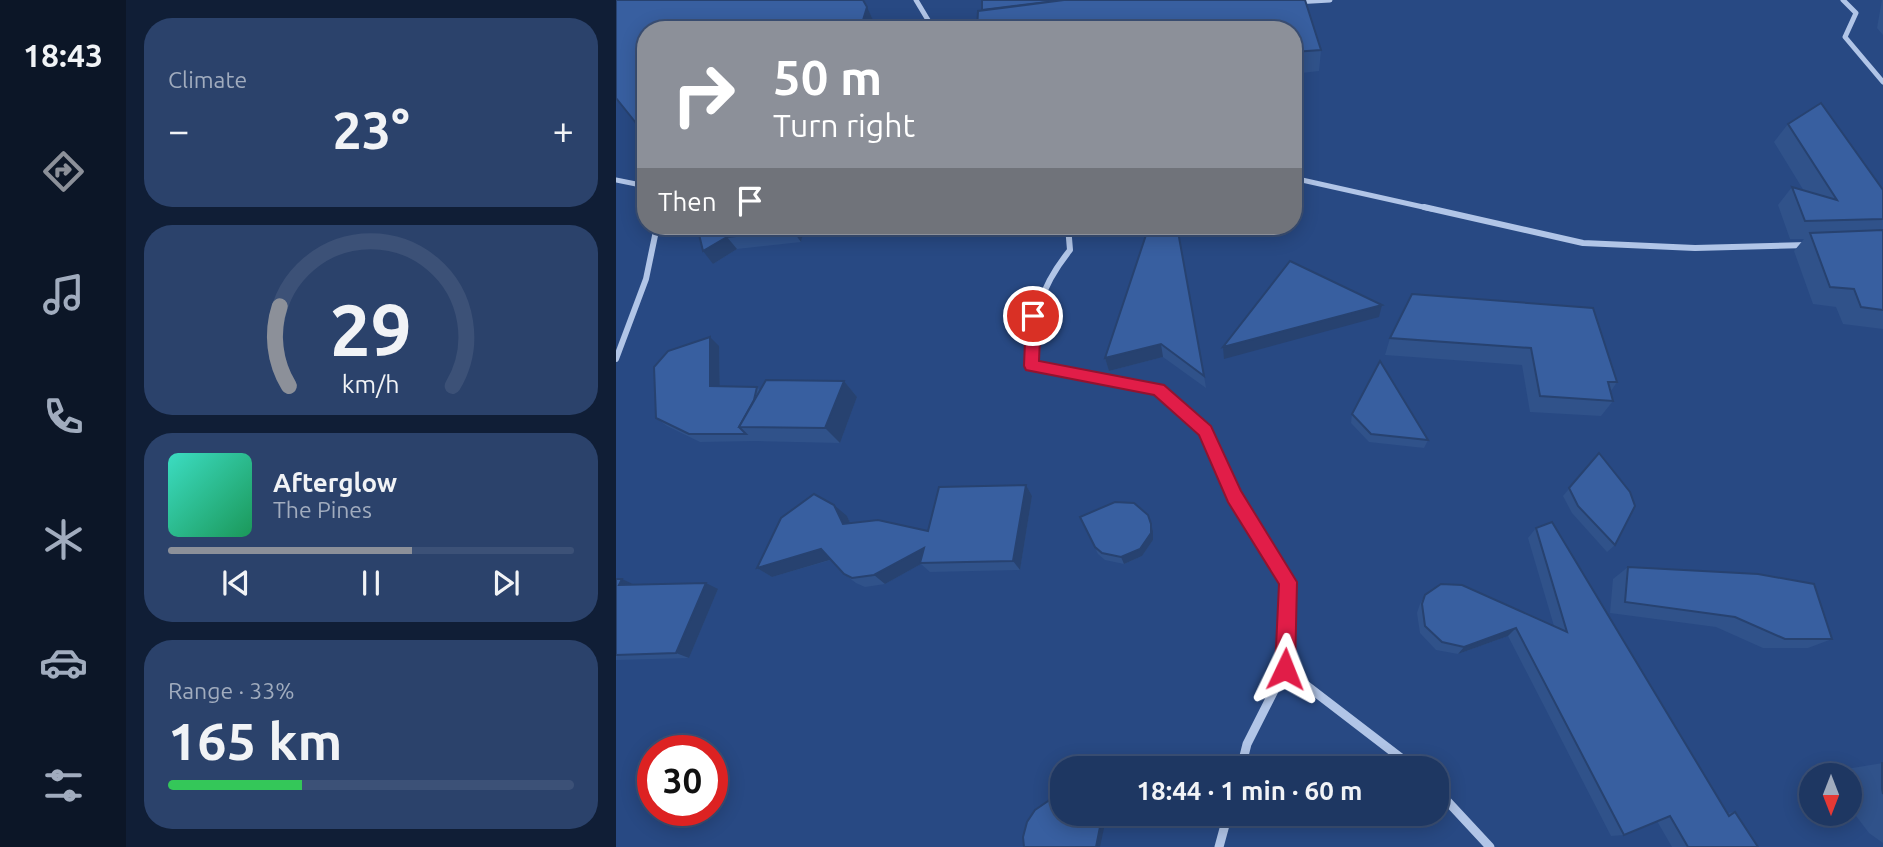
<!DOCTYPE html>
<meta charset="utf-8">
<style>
:root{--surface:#1e3762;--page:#2b426b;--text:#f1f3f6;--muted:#a1acbe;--line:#3c5177;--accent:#8c9099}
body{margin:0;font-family:Ubuntu,sans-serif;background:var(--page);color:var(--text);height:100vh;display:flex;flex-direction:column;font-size:26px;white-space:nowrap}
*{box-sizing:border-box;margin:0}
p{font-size:23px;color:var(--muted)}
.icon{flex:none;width:38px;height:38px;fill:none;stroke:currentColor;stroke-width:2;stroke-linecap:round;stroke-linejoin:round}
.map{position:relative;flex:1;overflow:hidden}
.sheet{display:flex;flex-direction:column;gap:18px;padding:18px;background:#101e36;width:490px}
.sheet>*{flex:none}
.top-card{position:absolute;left:21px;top:21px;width:665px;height:214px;border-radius:28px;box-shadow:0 4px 18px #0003,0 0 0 2px var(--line);background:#8c9099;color:#fff;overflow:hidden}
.needle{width:46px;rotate:180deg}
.tools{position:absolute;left:1183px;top:763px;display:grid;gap:14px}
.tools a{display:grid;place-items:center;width:63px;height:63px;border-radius:50%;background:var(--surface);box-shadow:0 4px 18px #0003,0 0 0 2px var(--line);font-size:35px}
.speed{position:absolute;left:21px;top:735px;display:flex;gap:14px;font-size:35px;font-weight:700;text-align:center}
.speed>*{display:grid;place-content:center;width:91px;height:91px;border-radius:50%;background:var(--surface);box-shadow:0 4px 18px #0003,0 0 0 2px var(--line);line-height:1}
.speed .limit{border:10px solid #d22;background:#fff;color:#111}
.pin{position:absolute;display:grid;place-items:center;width:60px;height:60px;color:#fff;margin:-30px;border:4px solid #fff;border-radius:50%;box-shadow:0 2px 7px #0007}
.me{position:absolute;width:77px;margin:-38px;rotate:2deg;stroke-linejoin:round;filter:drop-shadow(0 0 5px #0008)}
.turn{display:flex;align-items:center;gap:24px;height:147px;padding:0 21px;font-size:32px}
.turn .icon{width:91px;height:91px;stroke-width:2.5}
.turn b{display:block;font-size:49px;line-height:60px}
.then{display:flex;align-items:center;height:66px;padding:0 21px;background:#0003;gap:14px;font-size:26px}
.big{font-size:52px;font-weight:700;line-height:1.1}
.sheet .tile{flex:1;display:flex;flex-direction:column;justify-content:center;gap:10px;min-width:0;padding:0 24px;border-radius:28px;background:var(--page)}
.sheet .dial{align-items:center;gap:0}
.dial svg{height:182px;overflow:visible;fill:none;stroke:var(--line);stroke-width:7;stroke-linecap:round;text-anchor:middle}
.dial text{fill:var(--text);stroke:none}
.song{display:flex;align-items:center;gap:21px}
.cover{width:84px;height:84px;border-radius:10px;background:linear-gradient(135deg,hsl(170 70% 55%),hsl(150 70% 35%))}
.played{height:7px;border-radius:4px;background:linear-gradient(90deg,var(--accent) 60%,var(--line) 60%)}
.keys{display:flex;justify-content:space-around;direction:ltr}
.heat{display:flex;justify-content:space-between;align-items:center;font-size:38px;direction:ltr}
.charge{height:10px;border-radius:5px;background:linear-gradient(90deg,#34c759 33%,var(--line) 0)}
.trip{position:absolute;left:434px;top:756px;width:399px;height:70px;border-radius:28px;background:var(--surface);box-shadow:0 4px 18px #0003,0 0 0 2px var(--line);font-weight:700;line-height:70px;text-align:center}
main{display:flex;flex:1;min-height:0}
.tabs{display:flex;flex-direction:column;width:126px;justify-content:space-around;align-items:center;background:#0c1627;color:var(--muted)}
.tabs .icon{width:49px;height:49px}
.tabs .selected{color:var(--accent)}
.tabs b{font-size:32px;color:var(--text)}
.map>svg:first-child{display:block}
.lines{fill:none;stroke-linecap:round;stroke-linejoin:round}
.street-far2{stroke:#b1c5e7;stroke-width:5}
.street-far1{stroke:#b1c5e7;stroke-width:6}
.street{stroke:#b1c5e7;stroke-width:9}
.wall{fill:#30528a}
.shaded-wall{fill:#274270}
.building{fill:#385fa0;stroke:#274270;stroke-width:2}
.route{fill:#e11d48;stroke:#92132f;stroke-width:2}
</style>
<main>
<nav class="tabs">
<b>18:43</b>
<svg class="icon selected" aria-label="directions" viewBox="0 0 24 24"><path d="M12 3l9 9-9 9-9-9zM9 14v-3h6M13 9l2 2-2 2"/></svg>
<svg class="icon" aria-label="music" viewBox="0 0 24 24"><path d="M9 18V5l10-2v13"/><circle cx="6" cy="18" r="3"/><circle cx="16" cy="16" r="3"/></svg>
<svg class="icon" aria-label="phone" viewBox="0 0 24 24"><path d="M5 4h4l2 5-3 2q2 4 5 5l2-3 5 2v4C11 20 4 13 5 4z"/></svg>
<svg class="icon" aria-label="climate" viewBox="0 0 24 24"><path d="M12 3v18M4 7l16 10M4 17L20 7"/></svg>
<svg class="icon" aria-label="car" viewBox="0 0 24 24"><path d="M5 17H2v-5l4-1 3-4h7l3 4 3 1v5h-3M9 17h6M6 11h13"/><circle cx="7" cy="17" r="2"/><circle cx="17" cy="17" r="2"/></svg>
<svg class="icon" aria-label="filters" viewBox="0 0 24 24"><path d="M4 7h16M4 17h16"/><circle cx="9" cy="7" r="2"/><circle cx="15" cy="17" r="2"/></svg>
</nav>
<section class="sheet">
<div class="tile"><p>Climate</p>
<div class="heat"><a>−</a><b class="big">23°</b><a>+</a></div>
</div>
<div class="tile dial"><svg viewBox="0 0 100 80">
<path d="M14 69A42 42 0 1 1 86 69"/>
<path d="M14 69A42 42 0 0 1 10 34" stroke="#8c9099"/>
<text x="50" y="56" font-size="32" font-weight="700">29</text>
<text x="50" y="72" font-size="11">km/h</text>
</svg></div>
<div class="tile">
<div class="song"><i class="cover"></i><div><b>Afterglow</b><p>The Pines</p></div></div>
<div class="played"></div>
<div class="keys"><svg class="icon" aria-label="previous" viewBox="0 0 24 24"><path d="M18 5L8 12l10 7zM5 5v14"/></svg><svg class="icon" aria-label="pause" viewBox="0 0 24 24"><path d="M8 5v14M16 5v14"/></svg><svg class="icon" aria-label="next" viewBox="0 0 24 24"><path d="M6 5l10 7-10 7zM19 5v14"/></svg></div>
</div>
<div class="tile"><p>Range · 33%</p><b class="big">165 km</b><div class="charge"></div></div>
</section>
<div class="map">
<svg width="1267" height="847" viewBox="0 0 1267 847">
<rect width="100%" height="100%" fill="#284983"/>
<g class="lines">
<g class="street-far2">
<polyline points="300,0 318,30"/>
<polyline points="1227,0 1240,13 1229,37 1267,82"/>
<polyline points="679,2 714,0"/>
<polyline points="346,30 368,27"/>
<polyline points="677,178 816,209"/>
<polyline points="0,180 30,186"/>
</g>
<g class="street-far1">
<polyline points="808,207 967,243 1079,248 1191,245"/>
<path d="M452,226L454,250C422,290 418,316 415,366L542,390L589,431L614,484"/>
<polyline points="0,359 30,279 41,226"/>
</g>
<g class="street">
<polyline points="613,483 672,582 669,669 631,744 625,768"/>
<polyline points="669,669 798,768"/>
<polyline points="821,790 874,847"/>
<polyline points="603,847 612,814"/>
</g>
</g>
<g class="wall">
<polygon points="0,0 247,0 257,20 254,30 30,30 30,135 0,98"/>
<polygon points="366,0 689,0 705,50 703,71 677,74 677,30 361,30 362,11 366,10"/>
<polygon points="1266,0 1267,0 1267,35 1261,28"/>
<polygon points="1172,124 1267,190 1267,329 1227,324 1220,307 1197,304 1178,251 1188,239 1174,239 1162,205 1176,187 1188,191 1158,142"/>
<polygon points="81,226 189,226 185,242 121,249 97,264"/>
<polygon points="250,226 329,226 254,232"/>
<polygon points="533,226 588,376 590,388 547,357 493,371 489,358"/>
<polygon points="796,294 1001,382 995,391 997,401 985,416 914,412 906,365 769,355 774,338"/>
<polygon points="103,346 104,387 141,387 144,390 228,381 241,397 224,443 140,441 84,442 51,426 40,418"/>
<polygon points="736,414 812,440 808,448 753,442 735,423"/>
<polygon points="983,453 999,545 991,552 956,513 947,496"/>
<polygon points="410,485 416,496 404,570 314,572 305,564 269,584 249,587 240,583 228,574 215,560 156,577 141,568 231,516 234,523 312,531"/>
<polygon points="532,515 537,531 537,540 526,556 508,564 489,560 482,554 464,517"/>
<polygon points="920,528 1111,813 1119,812 1142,847 1056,847 1041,821 1008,835 995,836 892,636 842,654 820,650 804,633 801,613 804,604 809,595 938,626 912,538"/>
<polygon points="1012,567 1216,639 1192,648 1147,648 1100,627 994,613 997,579"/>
<polygon points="0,579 17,584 102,589 73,658 0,660"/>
<polygon points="1267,763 1267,843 1253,833 1234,808 1234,775 1230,775 1230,769"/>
</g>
<g class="shaded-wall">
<polygon points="251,7 257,20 254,30 244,30"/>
<polygon points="177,226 189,226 185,242 176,230"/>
<polygon points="111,237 121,249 97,264 87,251"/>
<polygon points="766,305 763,317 608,359 607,347"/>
<polygon points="94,337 103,346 104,395 94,386"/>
<polygon points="545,344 547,357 493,371 489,358"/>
<polygon points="228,381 241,397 224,443 209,428"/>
<polygon points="410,485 416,496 404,570 397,561"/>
<polygon points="218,505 231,516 239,534 227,524"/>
<polygon points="535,524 537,531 537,540 526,556 508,564 505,557"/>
<polygon points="308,548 304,563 305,564 269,584 258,575"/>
<polygon points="205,549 217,559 156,577 141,568"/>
<polygon points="6,579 19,585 3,585"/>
<polygon points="90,583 102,589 73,658 60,653"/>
<polygon points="900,628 892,636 842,654 848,647"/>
<polygon points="479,814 482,814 488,828 484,847 480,847"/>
</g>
<g class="building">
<polygon points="0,0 247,0 251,7 244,30 30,30 30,127 24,128 0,98"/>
<polygon points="366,0 448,0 366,10"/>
<polygon points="448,0 689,0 705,50 677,52 677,30 361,30 362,11"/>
<polygon points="1205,103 1267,190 1267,219 1189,221 1176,187 1221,200 1172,124"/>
<polygon points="81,226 177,226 176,230 111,237 87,251"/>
<polygon points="533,226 561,226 588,376 545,344 489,358"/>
<polygon points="1267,230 1267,310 1245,307 1238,289 1214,287 1194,233"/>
<polygon points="674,261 766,305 607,347"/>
<polygon points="796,294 977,308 1001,382 992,382 997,401 924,396 915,348 774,338"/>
<polygon points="94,337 94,386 141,387 138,400 123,427 130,434 73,434 40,418 38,367 52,351"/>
<polygon points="764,361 812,440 755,434 736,414"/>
<polygon points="150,380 228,381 209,428 123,427"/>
<polygon points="983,453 1014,492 1019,506 999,545 962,506 953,488"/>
<polygon points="410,485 397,561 304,563 308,548 258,575 236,578 228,574 205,549 141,568 165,518 198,494 218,505 227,524 262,520 312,531 323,487"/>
<polygon points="499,502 518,503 532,515 535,524 535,533 524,549 505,557 486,553 479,547 464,517"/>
<polygon points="936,522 1113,816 1119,812 1142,847 1072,847 1054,816 1008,835 900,628 848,647 826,642 809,626 806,604 809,595 825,584 846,585 951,632 920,528"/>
<polygon points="1012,567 1142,574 1198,584 1216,639 1169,639 1119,617 1009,602"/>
<polygon points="0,579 6,579 3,585 90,583 60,653 0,655"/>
<polygon points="1266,763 1267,763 1267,794 1266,789"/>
<polygon points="446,794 446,814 479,814 484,827 480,847 408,847 407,837 411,822 419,810 441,795"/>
</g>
<polygon class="route" points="417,310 425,316 423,361 548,385 595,426 625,491 681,582 679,669 676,676 669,679 662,676 659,669 663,584 612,502 583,435 538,395 410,370 408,366 410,316"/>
</svg>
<div class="tools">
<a><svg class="needle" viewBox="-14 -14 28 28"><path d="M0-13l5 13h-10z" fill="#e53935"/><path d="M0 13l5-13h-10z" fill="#a1acbe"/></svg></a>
</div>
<div class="speed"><div class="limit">30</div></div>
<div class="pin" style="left:417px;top:316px;background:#d93025"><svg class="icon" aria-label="arrive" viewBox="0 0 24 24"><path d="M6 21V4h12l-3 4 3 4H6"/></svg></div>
<svg class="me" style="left:669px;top:669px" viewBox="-20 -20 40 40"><path d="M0-17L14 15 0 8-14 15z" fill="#e11d48" stroke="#fff" stroke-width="4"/></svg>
<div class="trip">18:44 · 1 min · 60 m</div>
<div class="top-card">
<div class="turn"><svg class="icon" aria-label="right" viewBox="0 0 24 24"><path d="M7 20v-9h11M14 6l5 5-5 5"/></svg><div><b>50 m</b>Turn right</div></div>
<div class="then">Then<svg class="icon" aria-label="arrive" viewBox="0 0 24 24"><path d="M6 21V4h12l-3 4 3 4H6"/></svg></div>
</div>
</div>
</main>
